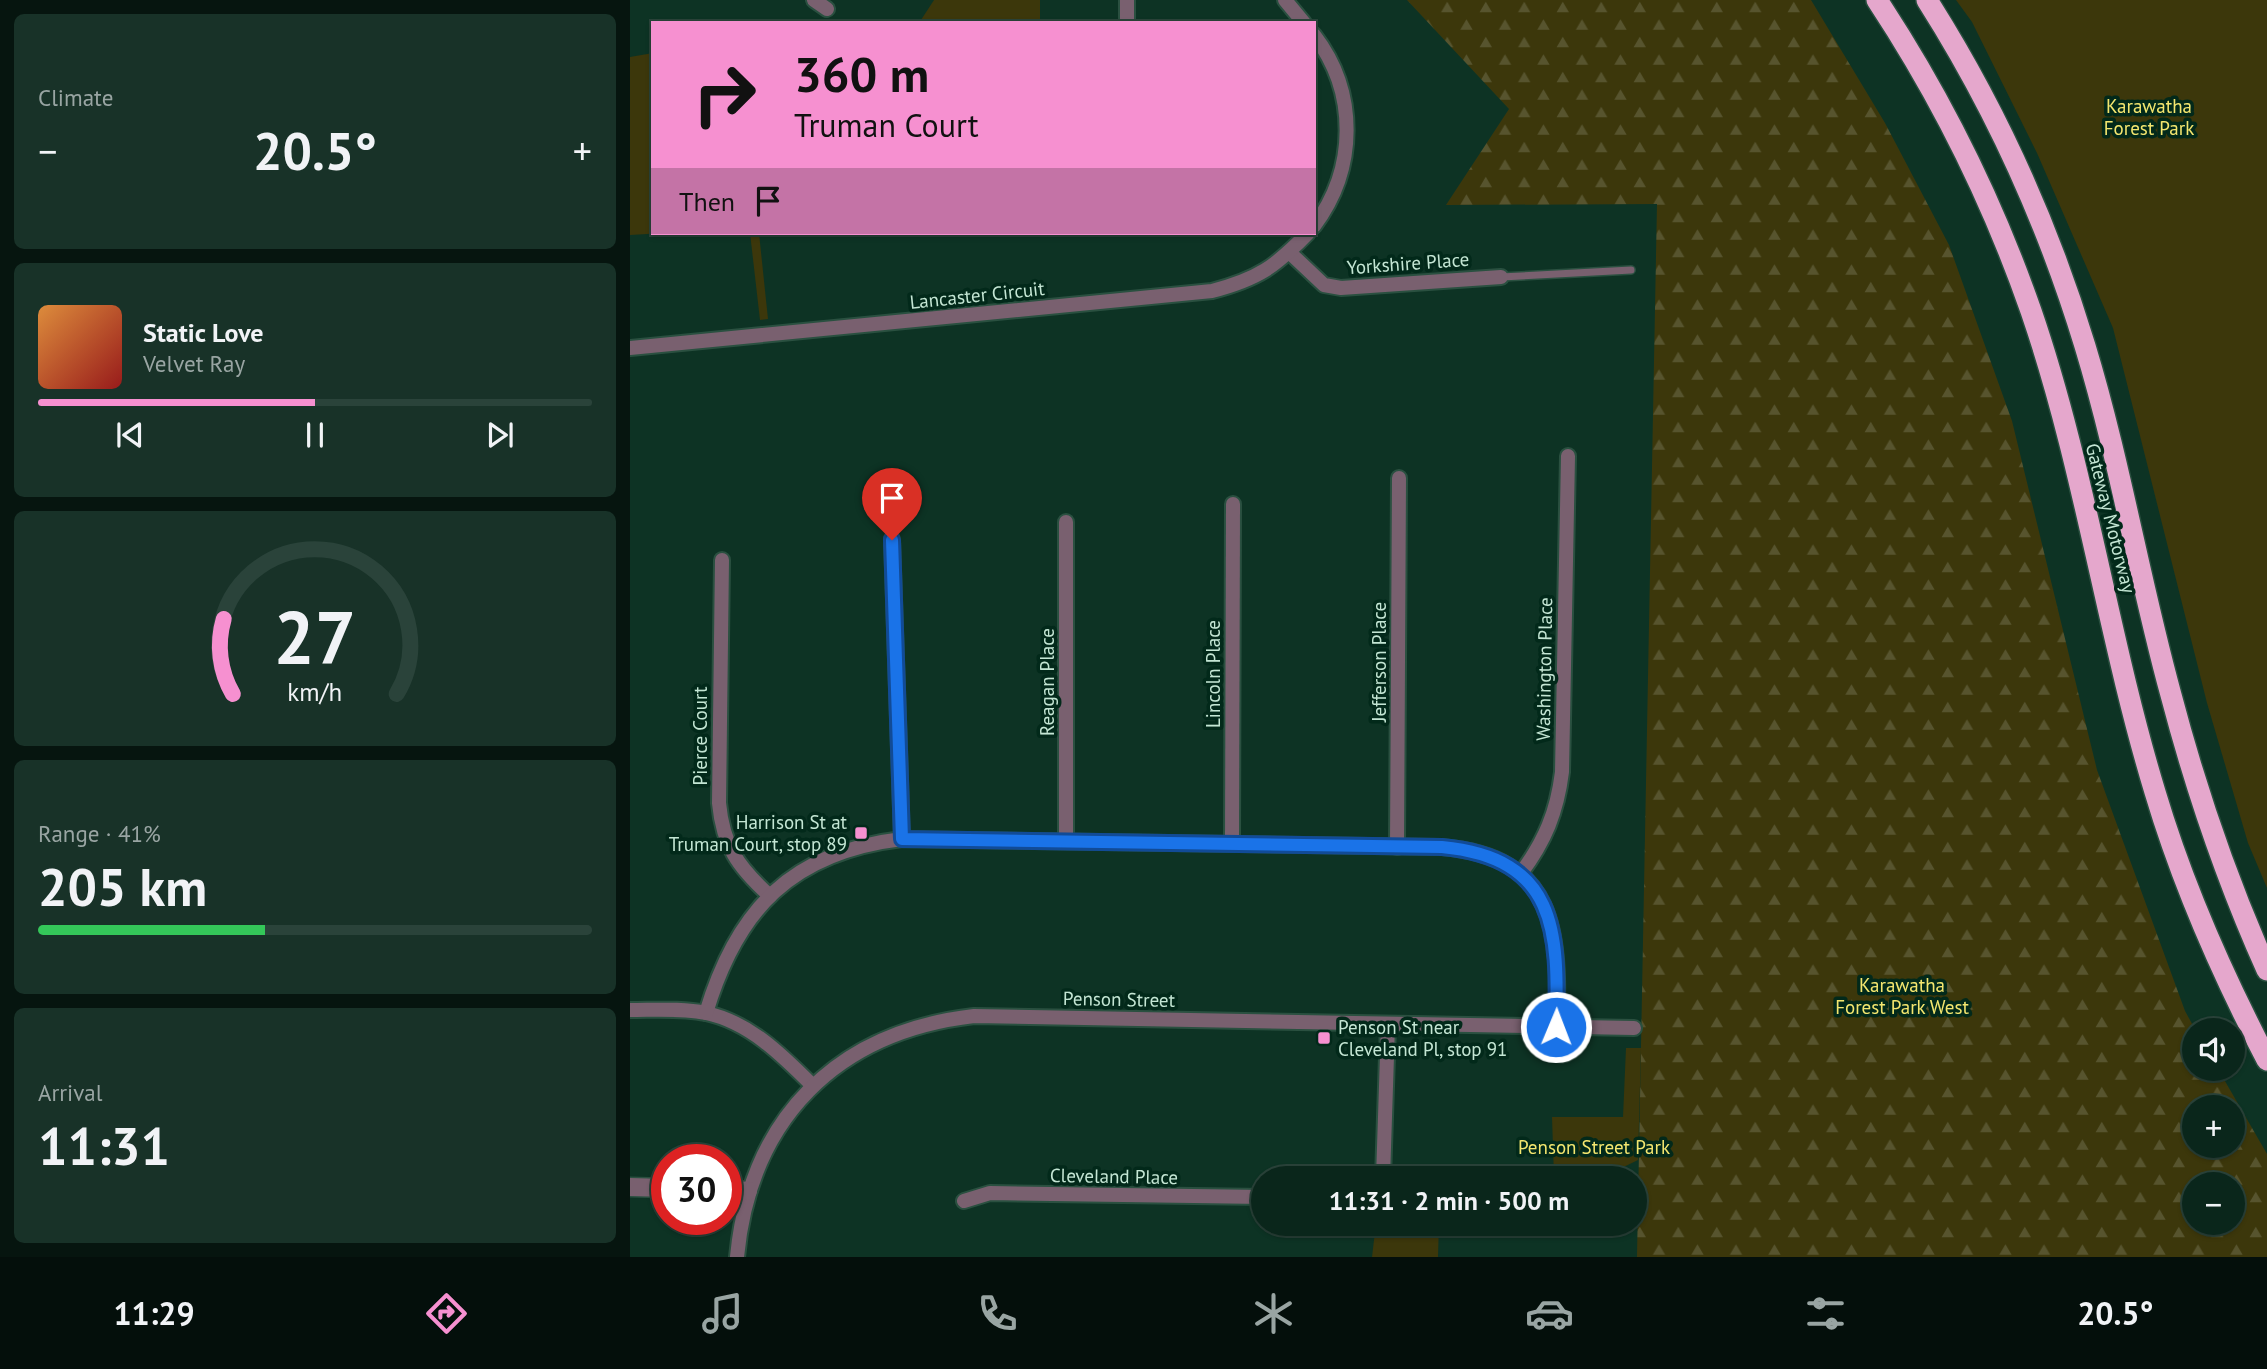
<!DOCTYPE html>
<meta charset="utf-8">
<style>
:root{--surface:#0a261b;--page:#183228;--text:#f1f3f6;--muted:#99a5a3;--line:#2a433a;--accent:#f690d0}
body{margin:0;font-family:"PT Sans",sans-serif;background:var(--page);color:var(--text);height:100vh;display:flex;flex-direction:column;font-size:26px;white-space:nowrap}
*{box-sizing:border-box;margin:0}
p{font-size:23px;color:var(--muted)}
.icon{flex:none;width:38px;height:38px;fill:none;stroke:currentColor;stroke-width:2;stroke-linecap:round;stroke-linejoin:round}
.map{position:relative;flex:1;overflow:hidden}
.panel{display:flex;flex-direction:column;gap:14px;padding:14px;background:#06150f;width:630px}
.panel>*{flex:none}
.guide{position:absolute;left:21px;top:21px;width:665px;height:214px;border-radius:0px;box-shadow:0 2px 5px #0004,0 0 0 2px var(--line);background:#f690d0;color:#111;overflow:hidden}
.controls{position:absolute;left:1552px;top:1018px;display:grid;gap:14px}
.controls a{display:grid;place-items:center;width:63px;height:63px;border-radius:50%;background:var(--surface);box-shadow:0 2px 5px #0004,0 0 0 2px var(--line);font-size:35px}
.speed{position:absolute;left:21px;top:1144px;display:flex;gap:14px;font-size:35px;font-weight:700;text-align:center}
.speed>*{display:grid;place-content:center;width:91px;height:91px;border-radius:50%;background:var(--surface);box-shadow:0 2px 5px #0004,0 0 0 2px var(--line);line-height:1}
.speed .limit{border:10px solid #d22;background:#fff;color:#111}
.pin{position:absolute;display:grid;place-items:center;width:60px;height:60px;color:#fff;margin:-72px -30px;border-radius:50% 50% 50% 0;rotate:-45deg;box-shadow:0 0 7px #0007}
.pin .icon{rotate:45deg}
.me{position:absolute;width:77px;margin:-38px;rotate:1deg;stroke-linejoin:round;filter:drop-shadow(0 0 5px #0008)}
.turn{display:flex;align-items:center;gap:24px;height:147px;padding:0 28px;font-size:32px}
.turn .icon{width:91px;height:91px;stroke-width:2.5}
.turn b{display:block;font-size:49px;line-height:60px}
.then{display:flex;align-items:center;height:66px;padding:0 28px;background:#0003;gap:14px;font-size:26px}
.big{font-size:52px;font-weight:700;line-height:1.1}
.panel .card{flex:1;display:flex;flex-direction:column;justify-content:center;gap:10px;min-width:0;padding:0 24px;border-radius:10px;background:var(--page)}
.panel .dial{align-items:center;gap:0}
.dial svg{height:182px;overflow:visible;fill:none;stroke:var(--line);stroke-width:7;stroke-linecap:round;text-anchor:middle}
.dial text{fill:var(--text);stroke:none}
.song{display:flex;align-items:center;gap:21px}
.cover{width:84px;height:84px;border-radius:10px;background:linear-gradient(135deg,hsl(30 70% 55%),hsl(0 70% 35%))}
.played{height:7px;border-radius:4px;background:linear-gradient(90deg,var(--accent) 50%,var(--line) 50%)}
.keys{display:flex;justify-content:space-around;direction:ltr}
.heat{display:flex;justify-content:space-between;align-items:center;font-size:38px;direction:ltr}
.charge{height:10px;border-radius:5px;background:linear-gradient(90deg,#34c759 41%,var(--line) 0)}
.trip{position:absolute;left:621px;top:1166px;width:396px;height:70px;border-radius:35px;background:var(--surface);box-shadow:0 2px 5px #0004,0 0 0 2px var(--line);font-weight:700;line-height:70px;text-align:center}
.menu{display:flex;height:112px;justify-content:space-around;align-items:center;background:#040f0b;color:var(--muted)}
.menu .icon{width:49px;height:49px}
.menu .selected{color:var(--accent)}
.menu b{font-size:32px;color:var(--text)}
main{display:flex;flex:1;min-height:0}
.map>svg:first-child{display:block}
.forest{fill:url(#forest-firs);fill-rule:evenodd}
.green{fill:#3c370b}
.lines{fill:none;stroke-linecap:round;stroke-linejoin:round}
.service-casing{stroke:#2a5040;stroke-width:10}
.minor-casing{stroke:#2a5040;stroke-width:18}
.tertiary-casing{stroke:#2a5040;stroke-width:21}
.motorway-casing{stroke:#2a5040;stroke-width:24}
.service{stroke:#79606f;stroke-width:7}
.minor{stroke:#79606f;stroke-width:14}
.tertiary{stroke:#79606f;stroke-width:18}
.motorway{stroke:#e5a7cc;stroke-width:21}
.route-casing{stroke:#114b97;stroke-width:18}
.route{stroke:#1a73e8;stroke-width:12}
.poi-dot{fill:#f690d0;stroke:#02291a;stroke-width:2.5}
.labels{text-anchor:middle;stroke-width:7;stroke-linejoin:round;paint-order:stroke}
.park-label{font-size:19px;fill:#f4e66f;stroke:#02291a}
.street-label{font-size:19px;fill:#c4e6d4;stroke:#02291a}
.poi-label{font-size:19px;fill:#c4e6d4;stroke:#02291a;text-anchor:end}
</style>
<main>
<section class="panel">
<div class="card"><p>Climate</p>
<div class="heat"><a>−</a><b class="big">20.5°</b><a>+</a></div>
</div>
<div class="card">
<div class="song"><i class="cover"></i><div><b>Static Love</b><p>Velvet Ray</p></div></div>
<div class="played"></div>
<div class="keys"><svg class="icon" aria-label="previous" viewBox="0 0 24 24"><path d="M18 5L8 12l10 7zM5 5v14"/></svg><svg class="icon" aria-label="pause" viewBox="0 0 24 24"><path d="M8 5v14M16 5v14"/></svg><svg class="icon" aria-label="next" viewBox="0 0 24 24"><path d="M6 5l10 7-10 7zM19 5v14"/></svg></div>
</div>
<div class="card dial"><svg viewBox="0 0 100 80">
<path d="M14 69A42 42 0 1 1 86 69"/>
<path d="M14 69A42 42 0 0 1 10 36" stroke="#f690d0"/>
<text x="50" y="56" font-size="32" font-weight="700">27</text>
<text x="50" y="72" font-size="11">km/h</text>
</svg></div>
<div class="card"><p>Range · 41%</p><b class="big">205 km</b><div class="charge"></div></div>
<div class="card"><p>Arrival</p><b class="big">11:31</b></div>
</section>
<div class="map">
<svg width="1637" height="1257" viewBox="0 0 1637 1257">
<defs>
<pattern id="forest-firs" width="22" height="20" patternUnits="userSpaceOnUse" patternTransform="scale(1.75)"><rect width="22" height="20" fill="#3c370b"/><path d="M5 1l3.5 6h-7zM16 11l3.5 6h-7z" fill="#57542e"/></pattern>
</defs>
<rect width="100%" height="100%" fill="#0d3324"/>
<path class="forest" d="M777,0H1181L1255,123L1319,245L1382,421L1467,770L1555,1011L1566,1031L1564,1069H1588L1637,1154V1257H1007L1027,204L816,205L879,109ZM1564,1108H1603V1146H1564ZM1564,1185H1603V1223H1564Z"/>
<g class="green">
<polygon points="304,0 410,0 410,23 289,23"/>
<polygon points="1326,0 1637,0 1637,888 1618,843 1577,703 1483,328 1407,153 1342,22"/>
<polygon points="23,53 23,233 35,233 0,235 0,57"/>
<polygon points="120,233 129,233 138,319 130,320"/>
<polygon points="996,1048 1011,1048 1008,1160 971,1178 924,1178 922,1117 993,1117"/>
<polygon points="746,1223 809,1223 808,1257 742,1257"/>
</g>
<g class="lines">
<g class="service-casing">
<polyline id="service" points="871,277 1001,270"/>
</g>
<g class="minor-casing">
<g id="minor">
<polyline points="184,0 197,9"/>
<polyline points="497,0 497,23"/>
<polyline points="655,0 674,23"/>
<path d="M684,35C728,92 727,169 684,226"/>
<polyline points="659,252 694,285 711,288 871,277"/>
<path d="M0,348L582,291C628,279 645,267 678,233"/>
<polyline points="436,522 436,841"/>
<polyline points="262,539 272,839"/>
<path d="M92,560L89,803C93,846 108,867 140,896"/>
<polyline points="602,844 603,504"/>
<polyline points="767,847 769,478"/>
<path d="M891,873C915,841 927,812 932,772L938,456"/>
<path d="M0,1010C25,1010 52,1008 76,1013C119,1022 152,1055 182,1085"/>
<path d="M76,1013C107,909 162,852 272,839L812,847C927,857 929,931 927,1027"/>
<polyline points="753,1178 758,1025"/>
<polyline points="334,1201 360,1193 634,1197"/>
<path d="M107,1257C120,1119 206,1032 344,1016L1004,1028"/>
</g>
</g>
<g class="tertiary-casing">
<g id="tertiary">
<polyline points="0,1187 37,1188"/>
<polyline points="96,1189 118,1191"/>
</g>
</g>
<g class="motorway-casing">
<g id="motorway">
<path d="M1247,0C1311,97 1363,202 1401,311C1455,468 1477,634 1525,792C1553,886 1592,974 1637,1060"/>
<path d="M1297,0C1365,107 1418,224 1455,346C1490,461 1509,579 1541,695C1566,790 1597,881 1637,970"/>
</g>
</g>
<use href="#service" class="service"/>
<use href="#minor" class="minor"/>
<use href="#tertiary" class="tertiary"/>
<use href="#motorway" class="motorway"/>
</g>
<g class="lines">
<g class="route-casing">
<path id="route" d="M262,540L272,839L812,847C927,858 929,931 926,1027"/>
</g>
<use href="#route" class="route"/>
</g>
<g class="poi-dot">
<rect x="224" y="826" width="14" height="14" rx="3.5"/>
<rect x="687" y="1031" width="14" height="14" rx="3.5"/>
</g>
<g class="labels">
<g class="park-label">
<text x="1519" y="113">Karawatha<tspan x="1519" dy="22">Forest Park</tspan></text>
<text x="1272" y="992">Karawatha<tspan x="1272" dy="22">Forest Park West</tspan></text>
<text x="964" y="1154">Penson Street Park</text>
</g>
<g class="street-label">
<text transform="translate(778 263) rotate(-4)" y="7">Yorkshire Place</text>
<text transform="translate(347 295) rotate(-6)" y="7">Lancaster Circuit</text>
<text transform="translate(1481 518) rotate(76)" y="7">Gateway Motorway</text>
<text transform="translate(749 662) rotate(-90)" y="7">Jefferson Place</text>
<text transform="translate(914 669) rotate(-89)" y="7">Washington Place</text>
<text transform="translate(583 674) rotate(-90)" y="7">Lincoln Place</text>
<text transform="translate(417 682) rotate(-90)" y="7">Reagan Place</text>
<text transform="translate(70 736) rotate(-90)" y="7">Pierce Court</text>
<text transform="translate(489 999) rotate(1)" y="7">Penson Street</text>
<text transform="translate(484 1176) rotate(1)" y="7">Cleveland Place</text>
</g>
<g class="poi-label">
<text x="217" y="829">Harrison St at<tspan x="217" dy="22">Truman Court, stop 89</tspan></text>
<text x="708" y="1034" text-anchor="start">Penson St near<tspan x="708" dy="22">Cleveland Pl, stop 91</tspan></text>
</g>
</g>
</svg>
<div class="controls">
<a><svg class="icon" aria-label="sound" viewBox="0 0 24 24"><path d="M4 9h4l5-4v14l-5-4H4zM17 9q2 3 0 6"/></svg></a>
<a>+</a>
<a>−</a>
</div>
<div class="speed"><div class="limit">30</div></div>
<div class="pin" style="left:262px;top:540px;background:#d93025"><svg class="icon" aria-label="arrive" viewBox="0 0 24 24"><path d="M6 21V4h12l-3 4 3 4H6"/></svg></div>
<svg class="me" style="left:926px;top:1027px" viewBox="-20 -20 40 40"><circle r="17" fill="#1a73e8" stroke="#fff" stroke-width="3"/><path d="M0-11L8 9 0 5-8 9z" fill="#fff"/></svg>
<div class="trip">11:31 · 2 min · 500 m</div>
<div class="guide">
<div class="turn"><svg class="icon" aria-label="right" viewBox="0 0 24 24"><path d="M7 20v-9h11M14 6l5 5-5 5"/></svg><div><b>360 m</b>Truman Court</div></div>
<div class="then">Then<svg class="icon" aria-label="arrive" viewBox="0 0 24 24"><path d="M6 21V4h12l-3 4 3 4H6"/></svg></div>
</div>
</div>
</main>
<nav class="menu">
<b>11:29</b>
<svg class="icon selected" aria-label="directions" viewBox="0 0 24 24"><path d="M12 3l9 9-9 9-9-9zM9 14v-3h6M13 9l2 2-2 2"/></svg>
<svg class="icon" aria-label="music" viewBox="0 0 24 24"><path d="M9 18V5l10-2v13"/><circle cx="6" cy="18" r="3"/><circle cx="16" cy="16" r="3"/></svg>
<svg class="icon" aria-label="phone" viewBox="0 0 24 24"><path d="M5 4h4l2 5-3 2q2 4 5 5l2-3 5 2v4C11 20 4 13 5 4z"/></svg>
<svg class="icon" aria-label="climate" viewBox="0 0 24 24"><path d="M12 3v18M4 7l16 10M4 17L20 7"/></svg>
<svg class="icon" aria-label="car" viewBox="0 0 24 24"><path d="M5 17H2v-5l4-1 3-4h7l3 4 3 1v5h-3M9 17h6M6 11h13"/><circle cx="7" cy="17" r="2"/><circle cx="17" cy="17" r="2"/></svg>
<svg class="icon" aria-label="filters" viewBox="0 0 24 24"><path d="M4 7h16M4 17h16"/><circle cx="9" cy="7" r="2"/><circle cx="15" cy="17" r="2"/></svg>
<b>20.5°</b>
</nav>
